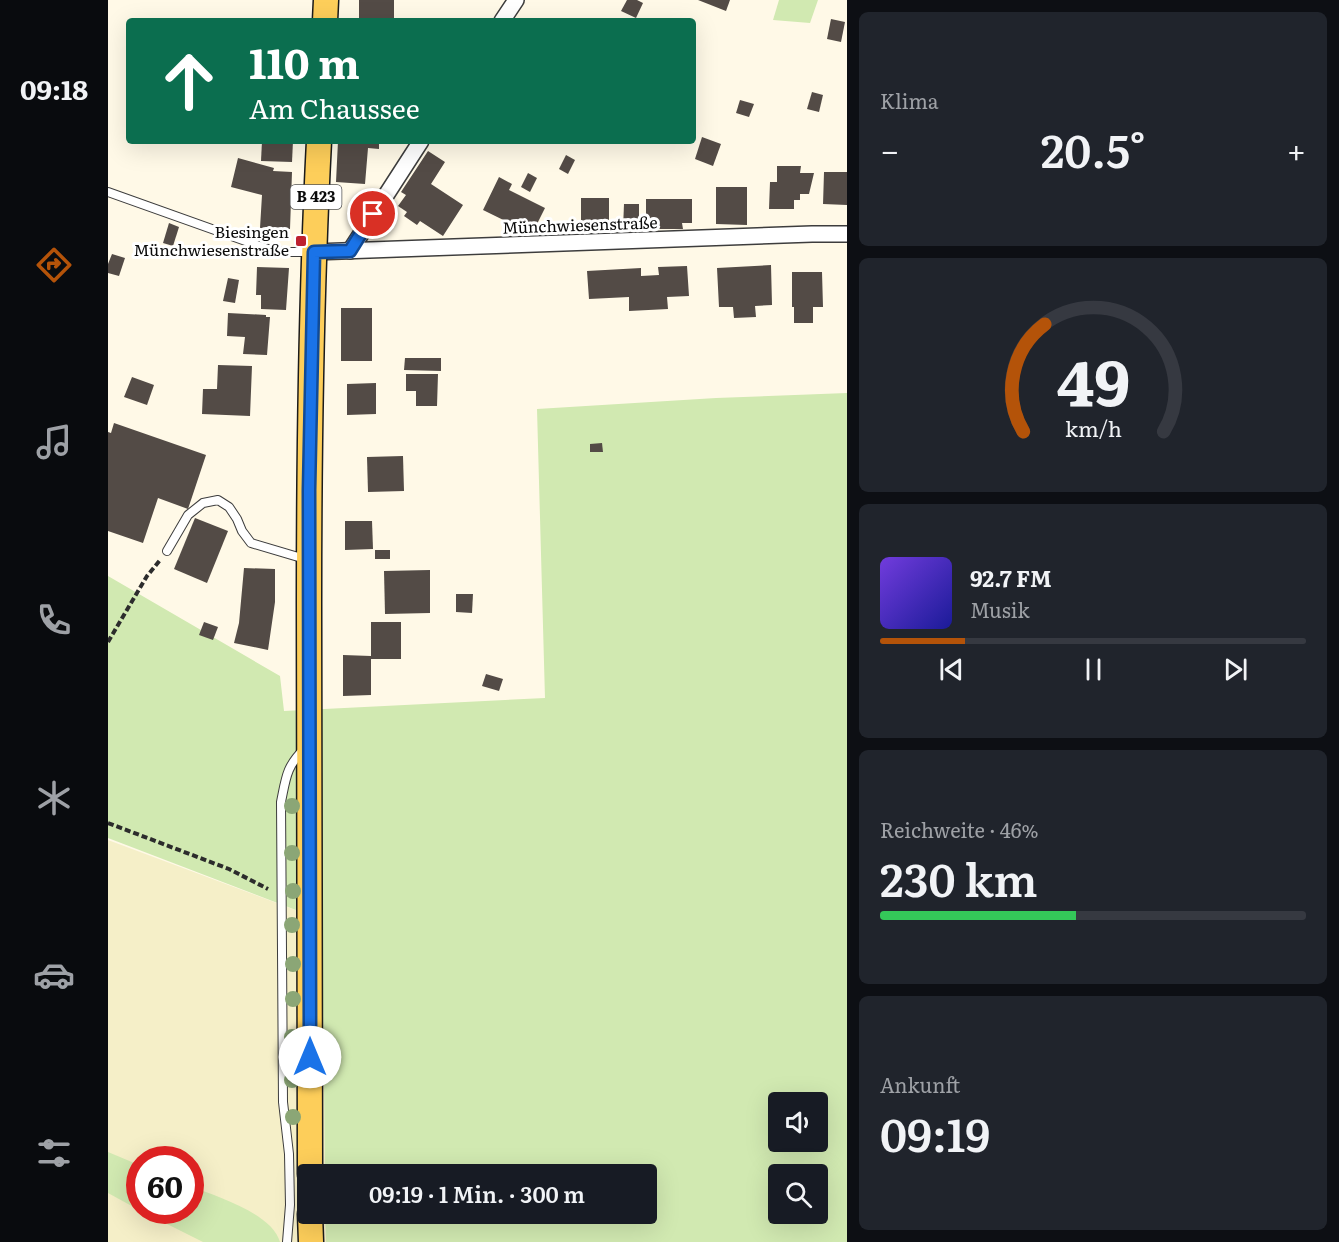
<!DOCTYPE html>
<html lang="de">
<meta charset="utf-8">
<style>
:root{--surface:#171b24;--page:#20242c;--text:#f1f3f6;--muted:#9ea1a6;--line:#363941;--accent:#b45309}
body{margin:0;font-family:Literata,serif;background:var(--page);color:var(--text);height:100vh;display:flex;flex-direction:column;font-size:22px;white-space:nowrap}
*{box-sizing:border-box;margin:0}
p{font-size:20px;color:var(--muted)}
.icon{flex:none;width:33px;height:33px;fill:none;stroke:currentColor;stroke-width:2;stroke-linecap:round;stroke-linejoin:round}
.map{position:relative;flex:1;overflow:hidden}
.panel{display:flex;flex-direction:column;gap:12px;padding:12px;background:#0d0f14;width:492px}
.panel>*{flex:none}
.top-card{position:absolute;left:18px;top:18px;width:570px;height:126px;border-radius:6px;box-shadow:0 6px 24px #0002;background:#0b6e4f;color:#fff;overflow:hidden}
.buttons{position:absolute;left:660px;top:1092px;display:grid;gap:12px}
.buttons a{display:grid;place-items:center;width:60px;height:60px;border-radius:6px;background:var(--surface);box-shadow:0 6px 24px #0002;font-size:30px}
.speed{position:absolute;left:18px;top:1146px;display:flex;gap:12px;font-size:30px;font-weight:700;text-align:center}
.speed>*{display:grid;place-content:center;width:78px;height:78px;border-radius:50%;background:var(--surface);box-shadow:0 6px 24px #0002;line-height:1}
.speed .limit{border:9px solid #d22;background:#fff;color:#111}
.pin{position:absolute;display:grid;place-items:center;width:51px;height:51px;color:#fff;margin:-26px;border:3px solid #fff;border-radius:50%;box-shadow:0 2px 6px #0007}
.me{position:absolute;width:66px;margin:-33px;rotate:0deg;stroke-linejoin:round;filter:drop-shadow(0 0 4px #0008)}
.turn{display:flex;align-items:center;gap:21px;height:126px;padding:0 24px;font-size:27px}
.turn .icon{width:78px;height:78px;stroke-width:2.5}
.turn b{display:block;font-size:42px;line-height:51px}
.big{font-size:45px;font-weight:600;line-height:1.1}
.panel .tile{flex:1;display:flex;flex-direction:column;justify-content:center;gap:9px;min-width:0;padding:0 21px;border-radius:9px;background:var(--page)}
.panel .dial{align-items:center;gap:0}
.dial svg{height:156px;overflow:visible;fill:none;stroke:var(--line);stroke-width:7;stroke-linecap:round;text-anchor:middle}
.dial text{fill:var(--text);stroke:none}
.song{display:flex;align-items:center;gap:18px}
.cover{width:72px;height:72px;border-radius:9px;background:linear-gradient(135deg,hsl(260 70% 55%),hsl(240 70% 35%))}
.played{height:6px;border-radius:3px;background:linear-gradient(90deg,var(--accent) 20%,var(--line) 20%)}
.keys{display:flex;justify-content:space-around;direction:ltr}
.heat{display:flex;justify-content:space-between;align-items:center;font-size:33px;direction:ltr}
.charge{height:9px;border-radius:4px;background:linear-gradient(90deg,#34c759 46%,var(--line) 0)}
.trip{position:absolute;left:189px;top:1164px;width:360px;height:60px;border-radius:6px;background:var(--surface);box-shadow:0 6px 24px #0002;font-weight:600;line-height:60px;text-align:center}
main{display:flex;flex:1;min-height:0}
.menu{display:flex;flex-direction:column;width:108px;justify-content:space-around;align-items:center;background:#090b0e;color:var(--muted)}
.menu .icon{width:42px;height:42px}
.menu .current{color:var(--accent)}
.menu b{font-size:27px;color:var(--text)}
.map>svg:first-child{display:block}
.farmland{fill:#f5efc8;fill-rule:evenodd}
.green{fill:#d1e9b1;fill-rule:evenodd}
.building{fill:#534b46}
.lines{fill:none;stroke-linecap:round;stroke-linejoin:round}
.lane-casing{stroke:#3d3d3d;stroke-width:10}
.street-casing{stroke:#3d3d3d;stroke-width:18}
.primary-casing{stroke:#1b1b1b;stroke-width:27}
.path{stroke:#2c2c2c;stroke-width:4;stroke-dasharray:6 3;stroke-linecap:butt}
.lane{stroke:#fff;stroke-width:8}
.street{stroke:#fff;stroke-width:15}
.primary{stroke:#fdce5a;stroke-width:24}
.tree{fill:#8ba676}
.route-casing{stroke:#114b97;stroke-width:15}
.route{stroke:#1a73e8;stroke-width:10}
.poi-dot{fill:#bd202e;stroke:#fff;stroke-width:2}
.labels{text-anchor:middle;stroke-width:6;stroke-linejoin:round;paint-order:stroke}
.shield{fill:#fff;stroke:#545454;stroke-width:1.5}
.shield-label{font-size:15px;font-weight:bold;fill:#0a0a0a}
.street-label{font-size:16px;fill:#0a0a0a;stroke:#fff}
.poi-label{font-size:16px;fill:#0a0a0a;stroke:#fff;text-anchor:end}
</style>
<main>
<nav class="menu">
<b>09:18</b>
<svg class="icon current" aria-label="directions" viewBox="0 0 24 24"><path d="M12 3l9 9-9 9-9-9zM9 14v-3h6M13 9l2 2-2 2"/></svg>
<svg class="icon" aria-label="music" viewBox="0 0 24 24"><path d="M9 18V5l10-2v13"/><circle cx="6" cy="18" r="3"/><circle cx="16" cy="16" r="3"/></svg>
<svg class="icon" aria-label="phone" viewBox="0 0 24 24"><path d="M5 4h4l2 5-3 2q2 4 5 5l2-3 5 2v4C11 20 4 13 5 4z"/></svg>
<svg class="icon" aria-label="climate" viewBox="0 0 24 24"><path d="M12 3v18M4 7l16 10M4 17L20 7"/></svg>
<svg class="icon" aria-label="car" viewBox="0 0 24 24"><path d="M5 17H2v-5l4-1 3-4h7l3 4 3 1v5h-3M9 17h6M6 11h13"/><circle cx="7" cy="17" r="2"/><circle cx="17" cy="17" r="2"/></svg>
<svg class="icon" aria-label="filters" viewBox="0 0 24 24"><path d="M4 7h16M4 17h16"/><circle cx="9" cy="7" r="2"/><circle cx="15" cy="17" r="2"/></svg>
</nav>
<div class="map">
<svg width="739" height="1242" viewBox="0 0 739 1242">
<rect width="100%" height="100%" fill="#fff9e7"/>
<path class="farmland" d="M0,840L214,920L217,1174H200V1214H217L218,1242H0ZM32,1160H82V1210H32Z"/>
<g class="green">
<polygon points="671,0 710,0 702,23 665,20"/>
<path d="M739,393V1242H218L217,1214H538V1174H217L214,920L0,838V576L172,676L176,711L437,698L429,409L608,398ZM670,1102H710V1142H670ZM670,1174H710V1214H670Z"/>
<polygon points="0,1152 31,1165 31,1210 0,1193"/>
<path d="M83,1186C109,1197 164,1213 172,1242H95L33,1211L82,1210Z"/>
</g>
<g class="building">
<rect x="251" y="0" width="35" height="21"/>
<polygon points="519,0 529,0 535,3 528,18 513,11"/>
<polygon points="590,0 622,0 618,11"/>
<polygon points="723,19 737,22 733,42 719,39"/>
<polygon points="704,92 715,95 711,112 699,109"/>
<polygon points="632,100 646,104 641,117 628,113"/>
<polygon points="594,137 613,144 605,166 587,159"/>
<polygon points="154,141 185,141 184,162 153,161"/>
<polygon points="230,141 271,141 271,149 260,148 257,184 228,182"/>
<polygon points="320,151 337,162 323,184 355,205 335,236 312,221 309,225 296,216 299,212 290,206 298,195 293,192"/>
<polygon points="458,155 467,160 460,174 451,169"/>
<polygon points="130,158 166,168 165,171 184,172 182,229 152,228 154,195 123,187"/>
<polygon points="669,166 693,166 692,173 706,173 701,194 692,194 692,200 686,200 686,209 661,209 662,182 669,182"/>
<polygon points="716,172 739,172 739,205 715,204"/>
<polygon points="420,173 429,178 422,192 413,187"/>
<polygon points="391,177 404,184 401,190 437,208 424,234 375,210"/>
<polygon points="608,187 639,187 639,225 608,224"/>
<rect x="473" y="198" width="28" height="32"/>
<polygon points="538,199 584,199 584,223 574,223 575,229 538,229"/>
<polygon points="516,204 531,204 531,229 515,229"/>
<polygon points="61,223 71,227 65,246 55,243"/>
<polygon points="4,254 17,258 11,276 0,273 0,264"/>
<polygon points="663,265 664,305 647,306 648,317 626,318 625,307 611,307 609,268"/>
<polygon points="579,266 581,296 559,297 560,309 521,311 521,297 481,299 479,271 533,268 533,276 551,275 550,267"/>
<polygon points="149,267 181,268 178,310 153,309 153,295 148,295"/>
<polygon points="684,272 714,272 715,307 705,307 705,323 686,323 686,307 684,307"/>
<polygon points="120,278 131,280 127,303 115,301"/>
<rect x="233" y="308" width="31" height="53"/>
<polygon points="120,313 158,315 158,317 162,317 159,355 135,354 137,337 119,336"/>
<polygon points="297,358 333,358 333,371 296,370"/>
<polygon points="110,365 144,366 142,416 94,414 95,389 109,389"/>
<polygon points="298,374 330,374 329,406 308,406 308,391 298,391"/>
<polygon points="24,377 46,385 39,405 16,397"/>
<polygon points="268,383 268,414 239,415 239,384"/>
<polygon points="6,423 98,455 80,509 50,498 35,543 0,531 0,432 3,433"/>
<polygon points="494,443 495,452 482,452 482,444"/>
<polygon points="295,456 296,491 260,492 259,457"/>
<polygon points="87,518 120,531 99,583 66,569"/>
<polygon points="237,521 264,521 265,549 237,550"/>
<rect x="267" y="550" width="15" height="9"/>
<polygon points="136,568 167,569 167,602 160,650 126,643 131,623"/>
<polygon points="322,570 322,613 277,614 276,571"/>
<polygon points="348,594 365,594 364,613 348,612"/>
<polygon points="96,622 110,627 105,640 91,635"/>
<polygon points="263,622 293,622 293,659 263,659 263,695 235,696 235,655 263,656"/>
<polygon points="378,674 395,679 391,691 374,686"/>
</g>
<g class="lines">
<g class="lane-casing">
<g id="lane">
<polyline points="0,192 160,249 175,252 204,252"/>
<polyline points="59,551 80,515 95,503 110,500 121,507 129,519 134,531 143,543 197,559"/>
<path d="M179,1242L182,1205L181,1154L175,1102L173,802C178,778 178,767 196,749"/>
</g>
</g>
<g class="street-casing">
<g id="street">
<polyline points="394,21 408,0"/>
<polyline points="242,251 313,141"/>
<polyline points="206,252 704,234 739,234"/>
</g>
</g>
<g class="primary-casing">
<g id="primary">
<polyline points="217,21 218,0"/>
<path d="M202,1174C201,984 200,794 201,603C201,449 203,295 211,141"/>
<polyline points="202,1214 203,1242"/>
</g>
</g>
<g class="path">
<polyline points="0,642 39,576 53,559"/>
<polyline points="0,823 121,869 160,889"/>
</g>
<use href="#lane" class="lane"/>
<use href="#street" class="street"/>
<use href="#primary" class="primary"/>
</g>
<g class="tree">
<circle cx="184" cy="806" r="8"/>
<circle cx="184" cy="853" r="8"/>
<circle cx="185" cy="891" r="8"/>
<circle cx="184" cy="925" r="8"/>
<circle cx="185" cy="964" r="8"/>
<circle cx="185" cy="999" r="8"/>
<circle cx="184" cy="1037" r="8"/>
<circle cx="184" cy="1080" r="8"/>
<circle cx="185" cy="1117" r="8"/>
</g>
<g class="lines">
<g class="route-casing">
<polyline id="route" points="202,1057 201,490 206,252 242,251 265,214"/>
</g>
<use href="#route" class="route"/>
</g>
<rect class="poi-dot" x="187" y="235" width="12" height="12" rx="3"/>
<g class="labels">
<rect class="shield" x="182.5" y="185" width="51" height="24" rx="4.5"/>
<g class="shield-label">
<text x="208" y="202">B 423</text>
</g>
<g class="street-label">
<text transform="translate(472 225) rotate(-2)" y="6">Münchwiesenstraße</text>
</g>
<g class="poi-label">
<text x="181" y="238">Biesingen<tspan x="181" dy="18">Münchwiesenstraße</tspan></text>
</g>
</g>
</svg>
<div class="buttons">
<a><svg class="icon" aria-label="sound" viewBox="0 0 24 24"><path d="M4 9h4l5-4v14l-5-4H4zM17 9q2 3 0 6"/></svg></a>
<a><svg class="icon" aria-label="search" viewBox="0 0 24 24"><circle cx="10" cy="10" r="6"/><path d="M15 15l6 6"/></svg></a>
</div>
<div class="speed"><div class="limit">60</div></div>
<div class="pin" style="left:265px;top:214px;background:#d93025"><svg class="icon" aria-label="arrive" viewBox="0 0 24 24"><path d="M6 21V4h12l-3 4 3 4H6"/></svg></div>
<svg class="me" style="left:202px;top:1057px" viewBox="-20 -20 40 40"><circle r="19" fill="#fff"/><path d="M0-13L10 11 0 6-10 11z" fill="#1a73e8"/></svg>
<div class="trip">09:19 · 1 Min. · 300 m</div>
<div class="top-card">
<div class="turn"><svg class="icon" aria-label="ahead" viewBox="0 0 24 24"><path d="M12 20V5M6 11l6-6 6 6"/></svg><div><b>110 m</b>Am Chaussee</div></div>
</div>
</div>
<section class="panel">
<div class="tile"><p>Klima</p>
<div class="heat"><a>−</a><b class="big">20.5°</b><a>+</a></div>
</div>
<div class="tile dial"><svg viewBox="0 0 100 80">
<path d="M14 69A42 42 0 1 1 86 69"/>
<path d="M14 69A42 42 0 0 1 25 14" stroke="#b45309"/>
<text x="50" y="56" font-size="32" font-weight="700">49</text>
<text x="50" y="72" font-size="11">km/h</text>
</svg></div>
<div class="tile">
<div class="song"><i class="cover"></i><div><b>92.7 FM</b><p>Musik</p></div></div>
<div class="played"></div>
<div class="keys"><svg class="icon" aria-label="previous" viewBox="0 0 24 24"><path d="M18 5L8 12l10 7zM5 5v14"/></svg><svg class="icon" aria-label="pause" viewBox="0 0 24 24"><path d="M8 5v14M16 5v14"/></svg><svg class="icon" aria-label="next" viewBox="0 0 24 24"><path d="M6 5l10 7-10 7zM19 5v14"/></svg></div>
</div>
<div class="tile"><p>Reichweite · 46%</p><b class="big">230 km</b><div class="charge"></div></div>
<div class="tile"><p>Ankunft</p><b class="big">09:19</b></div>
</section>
</main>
